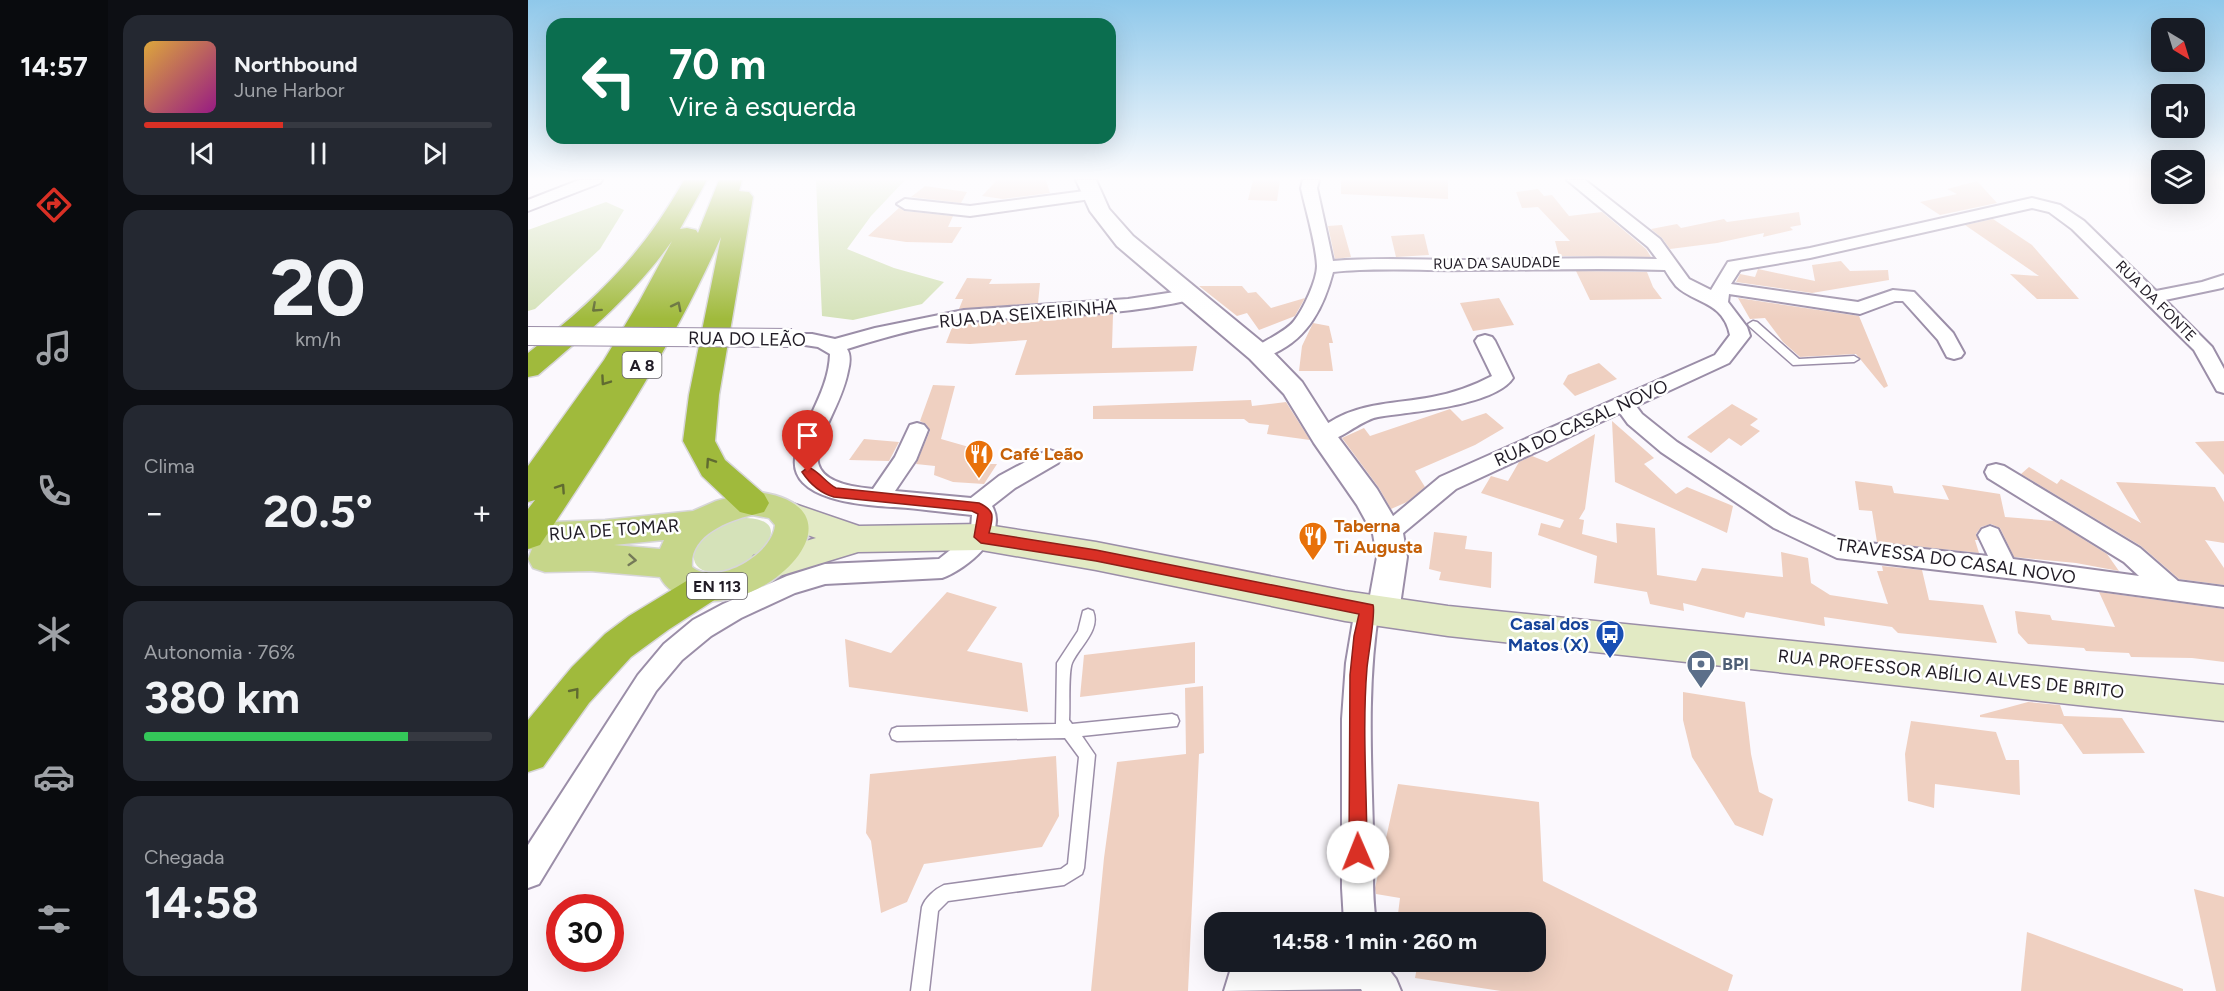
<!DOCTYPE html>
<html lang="pt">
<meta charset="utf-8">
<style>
:root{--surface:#171b24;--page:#242831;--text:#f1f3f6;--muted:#9ea1a6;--line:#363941;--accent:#d93025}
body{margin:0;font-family:Figtree,sans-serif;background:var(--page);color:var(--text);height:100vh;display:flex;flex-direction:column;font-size:22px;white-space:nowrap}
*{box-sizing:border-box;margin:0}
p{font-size:20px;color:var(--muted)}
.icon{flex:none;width:33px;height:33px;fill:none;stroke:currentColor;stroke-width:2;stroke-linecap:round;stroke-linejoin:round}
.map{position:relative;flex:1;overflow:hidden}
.panel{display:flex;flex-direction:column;gap:15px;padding:15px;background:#0d0f14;width:420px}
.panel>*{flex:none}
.guide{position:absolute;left:18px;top:18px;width:570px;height:126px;border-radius:18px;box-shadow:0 6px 24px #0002;background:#0b6e4f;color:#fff;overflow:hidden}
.needle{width:39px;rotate:142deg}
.controls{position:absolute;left:1623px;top:18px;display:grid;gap:12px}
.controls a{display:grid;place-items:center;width:54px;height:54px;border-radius:12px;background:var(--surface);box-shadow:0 6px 24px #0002;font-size:30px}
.speed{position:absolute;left:18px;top:894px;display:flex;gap:12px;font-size:30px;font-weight:700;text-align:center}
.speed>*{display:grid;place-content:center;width:78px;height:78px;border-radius:50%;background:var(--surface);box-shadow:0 6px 24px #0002;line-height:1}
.speed .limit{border:9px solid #d22;background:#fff;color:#111}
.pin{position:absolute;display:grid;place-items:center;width:51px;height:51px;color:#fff;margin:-62px -26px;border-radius:50% 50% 50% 0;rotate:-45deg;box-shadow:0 0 6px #0007}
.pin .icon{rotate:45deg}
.me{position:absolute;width:66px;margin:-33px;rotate:359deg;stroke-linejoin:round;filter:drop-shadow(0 0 4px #0008)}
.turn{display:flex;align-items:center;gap:21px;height:126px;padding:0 24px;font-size:27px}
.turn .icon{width:78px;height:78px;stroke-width:2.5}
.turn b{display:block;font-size:42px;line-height:51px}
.big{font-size:45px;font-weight:700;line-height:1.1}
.panel .card{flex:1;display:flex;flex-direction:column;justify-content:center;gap:9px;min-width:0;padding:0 21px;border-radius:18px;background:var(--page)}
.panel .dial{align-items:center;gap:0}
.dial b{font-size:78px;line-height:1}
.song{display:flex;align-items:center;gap:18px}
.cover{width:72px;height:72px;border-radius:9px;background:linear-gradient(135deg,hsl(40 70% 55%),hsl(310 70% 35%))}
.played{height:6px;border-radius:3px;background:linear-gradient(90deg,var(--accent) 40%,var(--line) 40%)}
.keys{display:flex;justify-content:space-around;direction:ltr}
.heat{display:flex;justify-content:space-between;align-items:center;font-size:33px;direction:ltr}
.charge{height:9px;border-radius:4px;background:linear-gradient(90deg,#34c759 76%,var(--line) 0)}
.trip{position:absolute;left:676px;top:912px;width:342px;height:60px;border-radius:18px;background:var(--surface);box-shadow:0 6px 24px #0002;font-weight:700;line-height:60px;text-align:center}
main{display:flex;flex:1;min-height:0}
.tab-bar{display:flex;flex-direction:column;width:108px;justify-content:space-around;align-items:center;background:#090b0e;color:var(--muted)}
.tab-bar .icon{width:42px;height:42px}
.tab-bar .selected{color:var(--accent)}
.tab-bar b{font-size:27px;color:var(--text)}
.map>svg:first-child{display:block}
.green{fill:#d5e2b9}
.building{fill:#efd0c1}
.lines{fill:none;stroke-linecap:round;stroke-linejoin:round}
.service-casing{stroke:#9b8ea8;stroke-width:3}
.minor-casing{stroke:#9b8ea8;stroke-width:4}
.tertiary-casing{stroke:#9b8ea8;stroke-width:4}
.secondary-casing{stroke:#9b8ea8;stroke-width:3}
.primary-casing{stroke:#d7d6d8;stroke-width:3}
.motorway-casing{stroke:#d7d6d8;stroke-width:3}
.service{fill:#fff;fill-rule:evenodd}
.minor{fill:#fff;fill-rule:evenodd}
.tertiary{fill:#fff;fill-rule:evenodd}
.secondary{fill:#e2eac4;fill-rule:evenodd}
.primary{fill:#c6d68a;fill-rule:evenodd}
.motorway{fill:#a0ba3c;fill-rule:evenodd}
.minor-bridge-casing{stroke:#9b8ea8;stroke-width:20;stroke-linecap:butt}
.minor-bridge{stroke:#fff;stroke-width:18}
.oneway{stroke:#606b31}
.oneway2{stroke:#747958}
.route{fill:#d93025;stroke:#8d1f18;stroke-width:1.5}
.labels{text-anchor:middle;stroke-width:5;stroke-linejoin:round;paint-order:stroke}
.far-street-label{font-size:15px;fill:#211c26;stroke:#fff}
.shield{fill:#fff;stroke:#646067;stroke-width:1.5}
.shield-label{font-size:16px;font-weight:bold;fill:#211c26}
.street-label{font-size:18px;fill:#211c26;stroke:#fff}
.food-label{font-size:18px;font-weight:bold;fill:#c56008;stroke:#fff;text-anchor:start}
.transit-label{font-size:18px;font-weight:bold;fill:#164399;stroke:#fff;text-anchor:end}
.service-label{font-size:18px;font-weight:bold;fill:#4e5e75;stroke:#fff;text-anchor:start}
</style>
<main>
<nav class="tab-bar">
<b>14:57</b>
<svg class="icon selected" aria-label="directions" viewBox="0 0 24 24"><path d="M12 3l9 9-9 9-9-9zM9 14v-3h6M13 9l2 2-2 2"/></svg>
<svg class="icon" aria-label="music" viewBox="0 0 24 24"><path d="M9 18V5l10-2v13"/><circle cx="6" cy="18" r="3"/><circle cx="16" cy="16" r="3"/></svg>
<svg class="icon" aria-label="phone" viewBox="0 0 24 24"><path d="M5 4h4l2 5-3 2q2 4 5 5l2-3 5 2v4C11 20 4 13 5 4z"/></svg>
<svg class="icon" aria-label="climate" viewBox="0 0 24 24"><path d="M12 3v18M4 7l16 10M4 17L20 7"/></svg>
<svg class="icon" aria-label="car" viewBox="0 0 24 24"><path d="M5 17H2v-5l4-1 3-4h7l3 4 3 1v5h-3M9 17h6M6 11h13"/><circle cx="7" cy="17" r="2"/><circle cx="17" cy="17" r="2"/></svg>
<svg class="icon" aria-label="filters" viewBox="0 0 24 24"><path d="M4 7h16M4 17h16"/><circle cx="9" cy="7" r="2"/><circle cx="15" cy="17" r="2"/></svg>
</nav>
<section class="panel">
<div class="card">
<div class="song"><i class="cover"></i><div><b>Northbound</b><p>June Harbor</p></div></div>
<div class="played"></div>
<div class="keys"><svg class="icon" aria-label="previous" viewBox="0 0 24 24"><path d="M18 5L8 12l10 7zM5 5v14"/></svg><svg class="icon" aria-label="pause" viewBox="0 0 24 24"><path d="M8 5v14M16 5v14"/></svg><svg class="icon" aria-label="next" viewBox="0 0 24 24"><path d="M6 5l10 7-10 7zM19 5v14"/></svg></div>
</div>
<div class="card dial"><b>20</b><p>km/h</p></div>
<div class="card"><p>Clima</p>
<div class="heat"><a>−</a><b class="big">20.5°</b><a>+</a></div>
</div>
<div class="card"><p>Autonomia · 76%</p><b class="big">380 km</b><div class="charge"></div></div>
<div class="card"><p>Chegada</p><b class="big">14:58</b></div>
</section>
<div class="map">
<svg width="1696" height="991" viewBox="0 0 1696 991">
<rect width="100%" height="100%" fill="#fbf8fd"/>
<g class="green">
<polygon points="288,180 377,180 343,216 319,249 366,268 416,282 394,304 325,320 294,316"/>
<polygon points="78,202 96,210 72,249 7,309 0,311 0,230"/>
<path d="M213,518C278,517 222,574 188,573C163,573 159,552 176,537C186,527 200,522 213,518Z"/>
</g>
<g class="building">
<polygon points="469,180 518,180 522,193 475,199 454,196"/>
<polygon points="725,180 752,180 749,201 720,200"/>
<polygon points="813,180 920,180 920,199 813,194"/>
<polygon points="1449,181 1469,203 1412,215 1392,202 1429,194 1419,189"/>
<polygon points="397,186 439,192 433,203 383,197"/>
<polygon points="1010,189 1016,196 1024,195 1041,216 1074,212 1118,249 1123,257 1031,256 1027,241 1042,241 1010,207 994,208 988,192"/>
<polygon points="371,208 377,211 425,216 420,227 434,227 424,243 378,242 340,236"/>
<polygon points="1271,212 1273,225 1262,227 1265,230 1235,237 1236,233 1189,243 1142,249 1134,238 1123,229 1149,224 1153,228 1196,219 1199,222"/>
<polygon points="1465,219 1504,245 1551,299 1509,299 1482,274 1511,276 1437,225"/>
<polygon points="814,225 823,257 807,259 800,226"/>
<polygon points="896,234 901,255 868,257 863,236"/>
<polygon points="1313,261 1322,271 1360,270 1361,280 1284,293 1208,282 1212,274 1227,277 1230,269 1287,281 1284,265"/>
<polygon points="1048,271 1119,272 1125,287 1134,299 1062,300"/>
<polygon points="439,278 464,279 461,284 512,283 510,303 431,309 435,299 427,299"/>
<polygon points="671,286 714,286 720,293 728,292 743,308 777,298 767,316 731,330 719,313 709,316"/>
<polygon points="971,298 986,325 945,331 932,303"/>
<polygon points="1210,298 1331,316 1360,386 1356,388 1328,354 1272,357 1255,342 1237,318 1222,319"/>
<polygon points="585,314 584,348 669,346 665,371 487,375 499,340 442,344 418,343 425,325"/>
<polygon points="785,323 801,326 805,343 801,343 805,371 771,371 774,346"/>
<polygon points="1071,363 1089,379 1047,396 1035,384 1040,375"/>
<polygon points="405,385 427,386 413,439 462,453 457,464 469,464 456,484 425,482 406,475 407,466 388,464 402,431 398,424 392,421"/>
<polygon points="723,400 724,406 758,402 782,440 739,434 741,425 721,423 716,419 565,419 565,406"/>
<polygon points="1204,404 1230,419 1222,425 1232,431 1213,446 1201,438 1183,453 1159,437"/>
<polygon points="922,409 934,421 958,413 976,428 947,445 887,471 897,487 879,502 863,509 851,488 814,438 836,428 842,436"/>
<polygon points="1084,421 1126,458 1116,464 1148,494 1159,487 1205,506 1199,533 1087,482"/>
<polygon points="1067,434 1057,509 1051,519 1056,520 1054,534 1089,543 1088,523 1127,528 1129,575 1168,581 1174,568 1255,577 1253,552 1280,558 1283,583 1302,595 1360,604 1349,571 1355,571 1354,566 1394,570 1401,600 1455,605 1469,643 1370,633 1364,627 1296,617 1297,626 1218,612 1216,618 1155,603 1156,611 1122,604 1119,592 1066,583 1069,556 1010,535 1013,523 1032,528 1036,520 953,493 963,476 980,481 991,462 1004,456 1019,462"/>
<polygon points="336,439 371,442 361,461 321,460"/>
<polygon points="1696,441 1696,475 1667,442"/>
<polygon points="1501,467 1529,484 1533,479 1613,523 1588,482 1687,487 1696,502 1696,543 1677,540 1696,568 1696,585 1651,579 1613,546 1493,474"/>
<polygon points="1327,481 1364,486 1366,493 1421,500 1414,485 1472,494 1477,517 1526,521 1579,554 1591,571 1548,563 1486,557 1472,528 1463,524 1453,527 1448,534 1450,540 1447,540 1451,553 1349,542 1344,511 1331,510"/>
<polygon points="906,532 939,536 937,549 964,552 963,588 911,580 913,572 901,569"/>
<polygon points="419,592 469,607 439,651 494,663 500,712 321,687 317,639 363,653"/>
<polygon points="1571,592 1696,609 1696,662 1664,658 1603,657 1601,653 1558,651 1556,648 1500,644 1490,633 1487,611 1522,615 1524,620 1587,627"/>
<polygon points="667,642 667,683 552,697 556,655"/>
<polygon points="675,686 676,753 671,754 660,991 563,991 576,858 589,762 658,754 657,688"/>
<polygon points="1155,692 1217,702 1223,754 1231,792 1245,799 1235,836 1207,825 1164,757 1155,720"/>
<polygon points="1500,702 1532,705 1536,716 1594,718 1617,753 1555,754 1534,724 1452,717 1452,715"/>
<polygon points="1383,721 1468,732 1478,760 1491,760 1492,795 1407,784 1406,808 1380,801 1377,754"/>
<polygon points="528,756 531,816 514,847 396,864 379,902 353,913 343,841 338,833 342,774"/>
<polygon points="870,784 1011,802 1015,881 1205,975 1200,991 973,991 887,978 890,962 1008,962 1008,922 869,922 872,898 848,894 847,888"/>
<polygon points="1666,889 1696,897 1696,991 1688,991"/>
<polygon points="1499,932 1655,989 1655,991 1493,991"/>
</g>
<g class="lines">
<g class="service-casing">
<g id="service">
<polygon points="1225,321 1229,322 1271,359 1326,356 1331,359 1326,362 1265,365 1221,326 1220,324"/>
<path d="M560,609L565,611C573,630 551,647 544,663C540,672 542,708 541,720L544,724L644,714L649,716L651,721L649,726L554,736L567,755L556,868L554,874L536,885L420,901L410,911L401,991H383L394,907C397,898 407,889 416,885L533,869L540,864L551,757L537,738L369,741L364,739L362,734L364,729L369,727L528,724L529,663L550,631L555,611Z"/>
</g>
</g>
<g class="minor-casing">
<g id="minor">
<polygon points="51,180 74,180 72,183 0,211 0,200"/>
<path d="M775,180H791L789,188L805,261C850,257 894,260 939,260C1003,259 1066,257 1129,259L1120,247L1039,180H1057L1132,239L1161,279L1183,290L1200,262L1282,248L1504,198L1532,205L1556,221L1628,291L1674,282L1696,275V287L1694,288L1637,300L1684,347L1696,369V393L1689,391L1666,350L1544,229L1521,212L1504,208L1282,258L1212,270L1203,284L1330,302L1365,290L1386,292L1425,333L1436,353L1433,357L1426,359L1419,357L1410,340L1375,301H1367L1332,314L1201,294L1200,302L1219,327L1222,336L1201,363L1108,406L1114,414L1149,442L1262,516L1313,540L1460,556L1450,535L1454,529L1462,526L1470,529L1485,559L1611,576L1596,562L1460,478L1457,472L1460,466L1468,464L1476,466L1612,548L1650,581L1696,587V607L1504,581L1309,558L1246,528L1133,452L1100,424L1092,413L928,489L868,539L860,542L852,539L848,533L852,527L912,477L1187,355L1202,335C1195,301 1167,304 1148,286C1144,281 1140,275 1137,270C1071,268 1005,270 939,270C894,271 850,267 805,272C796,306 781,337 747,353C738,357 733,360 724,357L721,353C727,344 756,334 766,321C775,310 789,280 789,266C788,243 778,211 773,188Z"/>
<polygon points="564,190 570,192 572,195 570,198 442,216 377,209 369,204 377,199 442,206"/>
<path d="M660,290L666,291L669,295L666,299C592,317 515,315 439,321C399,325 357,337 319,349C323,355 322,363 320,371C310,427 244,480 345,489L367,457L382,425L389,423L396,425L400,430L388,460L367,491L443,498L471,476L514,453L522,450L530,453L533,458L530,463L487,488L464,506C481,535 439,569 414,578L297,584L267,593L213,618L183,636L154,660L128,691L11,884L0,888V845L110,675L136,644L165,620L195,604L259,576L297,564L411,559L436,539L443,529L444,515C422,513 401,510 380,508C349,506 255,505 268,453C277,419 301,390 302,354L290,347L257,342L254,338L257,334H284L307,339L347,328L436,310L600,299Z"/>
<path d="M957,335L964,337L967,341L985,378C967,406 881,412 850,417C829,421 807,447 788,441L784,436C789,429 795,426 802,422C834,402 868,404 904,397C925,393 945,386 964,376L947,341L950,337Z"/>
<path d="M839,599L848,602L851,609C839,683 843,755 845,830C846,861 843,891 848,922H816L814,888V719L818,663L827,609L830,602Z"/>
<polygon points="714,962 855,962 868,979 873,991 834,991 833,989 696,991 704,965"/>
</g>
</g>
<g class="tertiary-casing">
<polygon id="tertiary" points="548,180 568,180 581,209 605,236 740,347 774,382 804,429 849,489 875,533 879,557 871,612 866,621 855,625 844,621 839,612 849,557 845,534 829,505 786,443 756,394 722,359 589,246 562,211"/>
</g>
<g class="secondary-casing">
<polygon id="secondary" points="261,502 331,526 453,524 568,542 817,591 920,606 1696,685 1696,721 920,636 817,621 568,570 453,550 330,552 238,580 226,576 220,566 226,556 288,538 249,524 244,515 249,506"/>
</g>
<g class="primary-casing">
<path id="primary" d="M224,491C351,505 235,622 160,598C147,593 139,590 132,577L62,571L17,572L5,568L0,559L4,549H0V523L77,520L165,511L188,501ZM224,515L241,518L247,525C245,554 189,587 164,567C161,536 199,521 224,515ZM136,540L132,549L86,545Z"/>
</g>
<g class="motorway-casing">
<g id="motorway">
<path d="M156,180H179L152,229L159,228L168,230L170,233L191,180H214L211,191L221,192L225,197L191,395L187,441L197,460L236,494L241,503L236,512L224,515L212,512L174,476L155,441L161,395L193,237C145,347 78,446 12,545L0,549V509L7,500L0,502V466L76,360L111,302L144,241C108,293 58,334 10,375L0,377V353C67,300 114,256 156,180Z"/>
<polygon points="178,572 191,577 196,587 191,597 140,630 103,657 61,703 15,767 0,772 0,720 44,667 77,634 101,616 165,577"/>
</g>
</g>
<use href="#service" class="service"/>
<use href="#minor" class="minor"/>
<use href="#tertiary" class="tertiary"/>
<use href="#secondary" class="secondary"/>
<use href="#primary" class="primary"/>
<use href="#motorway" class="motorway"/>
<g class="minor-bridge-casing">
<polyline id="minor-bridge" points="0,336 264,338"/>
</g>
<use href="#minor-bridge" class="minor-bridge"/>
</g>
<defs><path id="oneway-chevron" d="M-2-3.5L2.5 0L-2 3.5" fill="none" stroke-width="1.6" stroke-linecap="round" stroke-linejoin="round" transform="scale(1.5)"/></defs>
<g class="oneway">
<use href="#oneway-chevron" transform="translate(149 306) rotate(-63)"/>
<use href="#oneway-chevron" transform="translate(68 308) rotate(138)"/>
<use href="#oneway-chevron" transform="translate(77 381) rotate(125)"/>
<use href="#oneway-chevron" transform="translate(182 462) rotate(-124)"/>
<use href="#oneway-chevron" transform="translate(33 488) rotate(-56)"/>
<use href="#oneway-chevron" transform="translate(47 692) rotate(-51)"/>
</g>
<use class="oneway2" href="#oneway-chevron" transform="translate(104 560) rotate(5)"/>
<linearGradient id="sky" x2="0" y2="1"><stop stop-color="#8fc8ea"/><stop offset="0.56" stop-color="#fdfcfe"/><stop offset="1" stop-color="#fdfcfe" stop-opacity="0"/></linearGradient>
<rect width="1696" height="319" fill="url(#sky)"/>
<path class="route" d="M280,467C291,471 298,483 308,488L451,503C468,511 465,517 461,533L568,550L845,605C848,610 840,657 839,668C834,728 839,792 839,852L836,858L830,861L823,858L821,852L822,675L826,636L831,614L568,561L453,543L446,537L450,514L444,511L306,497C292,493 282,484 274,472Z"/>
<defs>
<g id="restaurant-pin" transform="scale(1.5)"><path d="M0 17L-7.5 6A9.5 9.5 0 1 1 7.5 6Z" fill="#e8710a" stroke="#fff"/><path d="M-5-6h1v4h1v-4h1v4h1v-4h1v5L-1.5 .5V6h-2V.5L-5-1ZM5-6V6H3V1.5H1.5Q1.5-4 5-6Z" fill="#fff"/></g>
<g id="bus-pin" transform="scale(1.5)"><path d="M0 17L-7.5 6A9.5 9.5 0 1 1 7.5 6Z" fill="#1a4fb4" stroke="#fff"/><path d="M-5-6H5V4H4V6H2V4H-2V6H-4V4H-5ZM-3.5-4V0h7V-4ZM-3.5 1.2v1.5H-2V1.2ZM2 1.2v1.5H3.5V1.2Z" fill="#fff"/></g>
<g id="bank-pin" transform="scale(1.5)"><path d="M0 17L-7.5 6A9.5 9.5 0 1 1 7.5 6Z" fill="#5c6f8a" stroke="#fff"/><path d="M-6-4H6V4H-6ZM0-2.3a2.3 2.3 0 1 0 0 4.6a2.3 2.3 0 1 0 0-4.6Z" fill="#fff"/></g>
</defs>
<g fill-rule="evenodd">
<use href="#restaurant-pin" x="451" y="454"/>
<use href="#restaurant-pin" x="785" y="536"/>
<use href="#bus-pin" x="1082" y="634"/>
<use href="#bank-pin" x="1173" y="664"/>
</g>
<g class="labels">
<g class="far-street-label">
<text transform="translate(969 263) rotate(-1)" y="5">RUA DA SAUDADE</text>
<text transform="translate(1628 301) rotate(45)" y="5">RUA DA FONTE</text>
</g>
<g class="shield">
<rect x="94.5" y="352" width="39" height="26" rx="4.5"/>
<rect x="159" y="573" width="60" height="26" rx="4.5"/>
</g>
<g class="shield-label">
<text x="114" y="371">A 8</text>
<text x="189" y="592">EN 113</text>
</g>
<g class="street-label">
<text transform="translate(500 314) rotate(-5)" y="6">RUA DA SEIXEIRINHA</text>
<text transform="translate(219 339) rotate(1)" y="6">RUA DO LEÃO</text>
<text transform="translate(1053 423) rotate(-24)" y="6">RUA DO CASAL NOVO</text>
<text transform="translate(86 530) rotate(-4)" y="6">RUA DE TOMAR</text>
<text transform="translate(1428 561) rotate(8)" y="6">TRAVESSA DO CASAL NOVO</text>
<text transform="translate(1423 674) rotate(6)" y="6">RUA PROFESSOR ABÍLIO ALVES DE BRITO</text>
</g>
<g class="food-label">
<text x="472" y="460">Café Leão</text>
<text x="806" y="532">Taberna<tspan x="806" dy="21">Ti Augusta</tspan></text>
</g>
<g class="transit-label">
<text x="1061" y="630">Casal dos<tspan x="1061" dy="21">Matos (X)</tspan></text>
</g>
<g class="service-label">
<text x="1194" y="670">BPI</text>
</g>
</g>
</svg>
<div class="controls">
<a><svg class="needle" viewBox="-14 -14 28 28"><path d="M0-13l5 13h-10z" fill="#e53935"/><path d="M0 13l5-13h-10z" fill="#9ea1a6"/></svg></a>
<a><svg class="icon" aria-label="sound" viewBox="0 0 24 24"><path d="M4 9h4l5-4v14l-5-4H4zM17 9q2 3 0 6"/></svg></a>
<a><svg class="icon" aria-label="layers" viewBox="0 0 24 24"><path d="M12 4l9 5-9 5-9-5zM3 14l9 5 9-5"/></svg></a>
</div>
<div class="speed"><div class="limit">30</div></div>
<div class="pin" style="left:280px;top:472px;background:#d93025"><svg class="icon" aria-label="arrive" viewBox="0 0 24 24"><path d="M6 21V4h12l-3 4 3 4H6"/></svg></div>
<svg class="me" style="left:830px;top:852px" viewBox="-20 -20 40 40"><circle r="19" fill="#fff"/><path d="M0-13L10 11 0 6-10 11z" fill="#d93025"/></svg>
<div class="trip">14:58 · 1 min · 260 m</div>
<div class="guide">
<div class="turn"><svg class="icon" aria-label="left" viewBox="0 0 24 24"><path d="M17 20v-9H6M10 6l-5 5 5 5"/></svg><div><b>70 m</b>Vire à esquerda</div></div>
</div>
</div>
</main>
